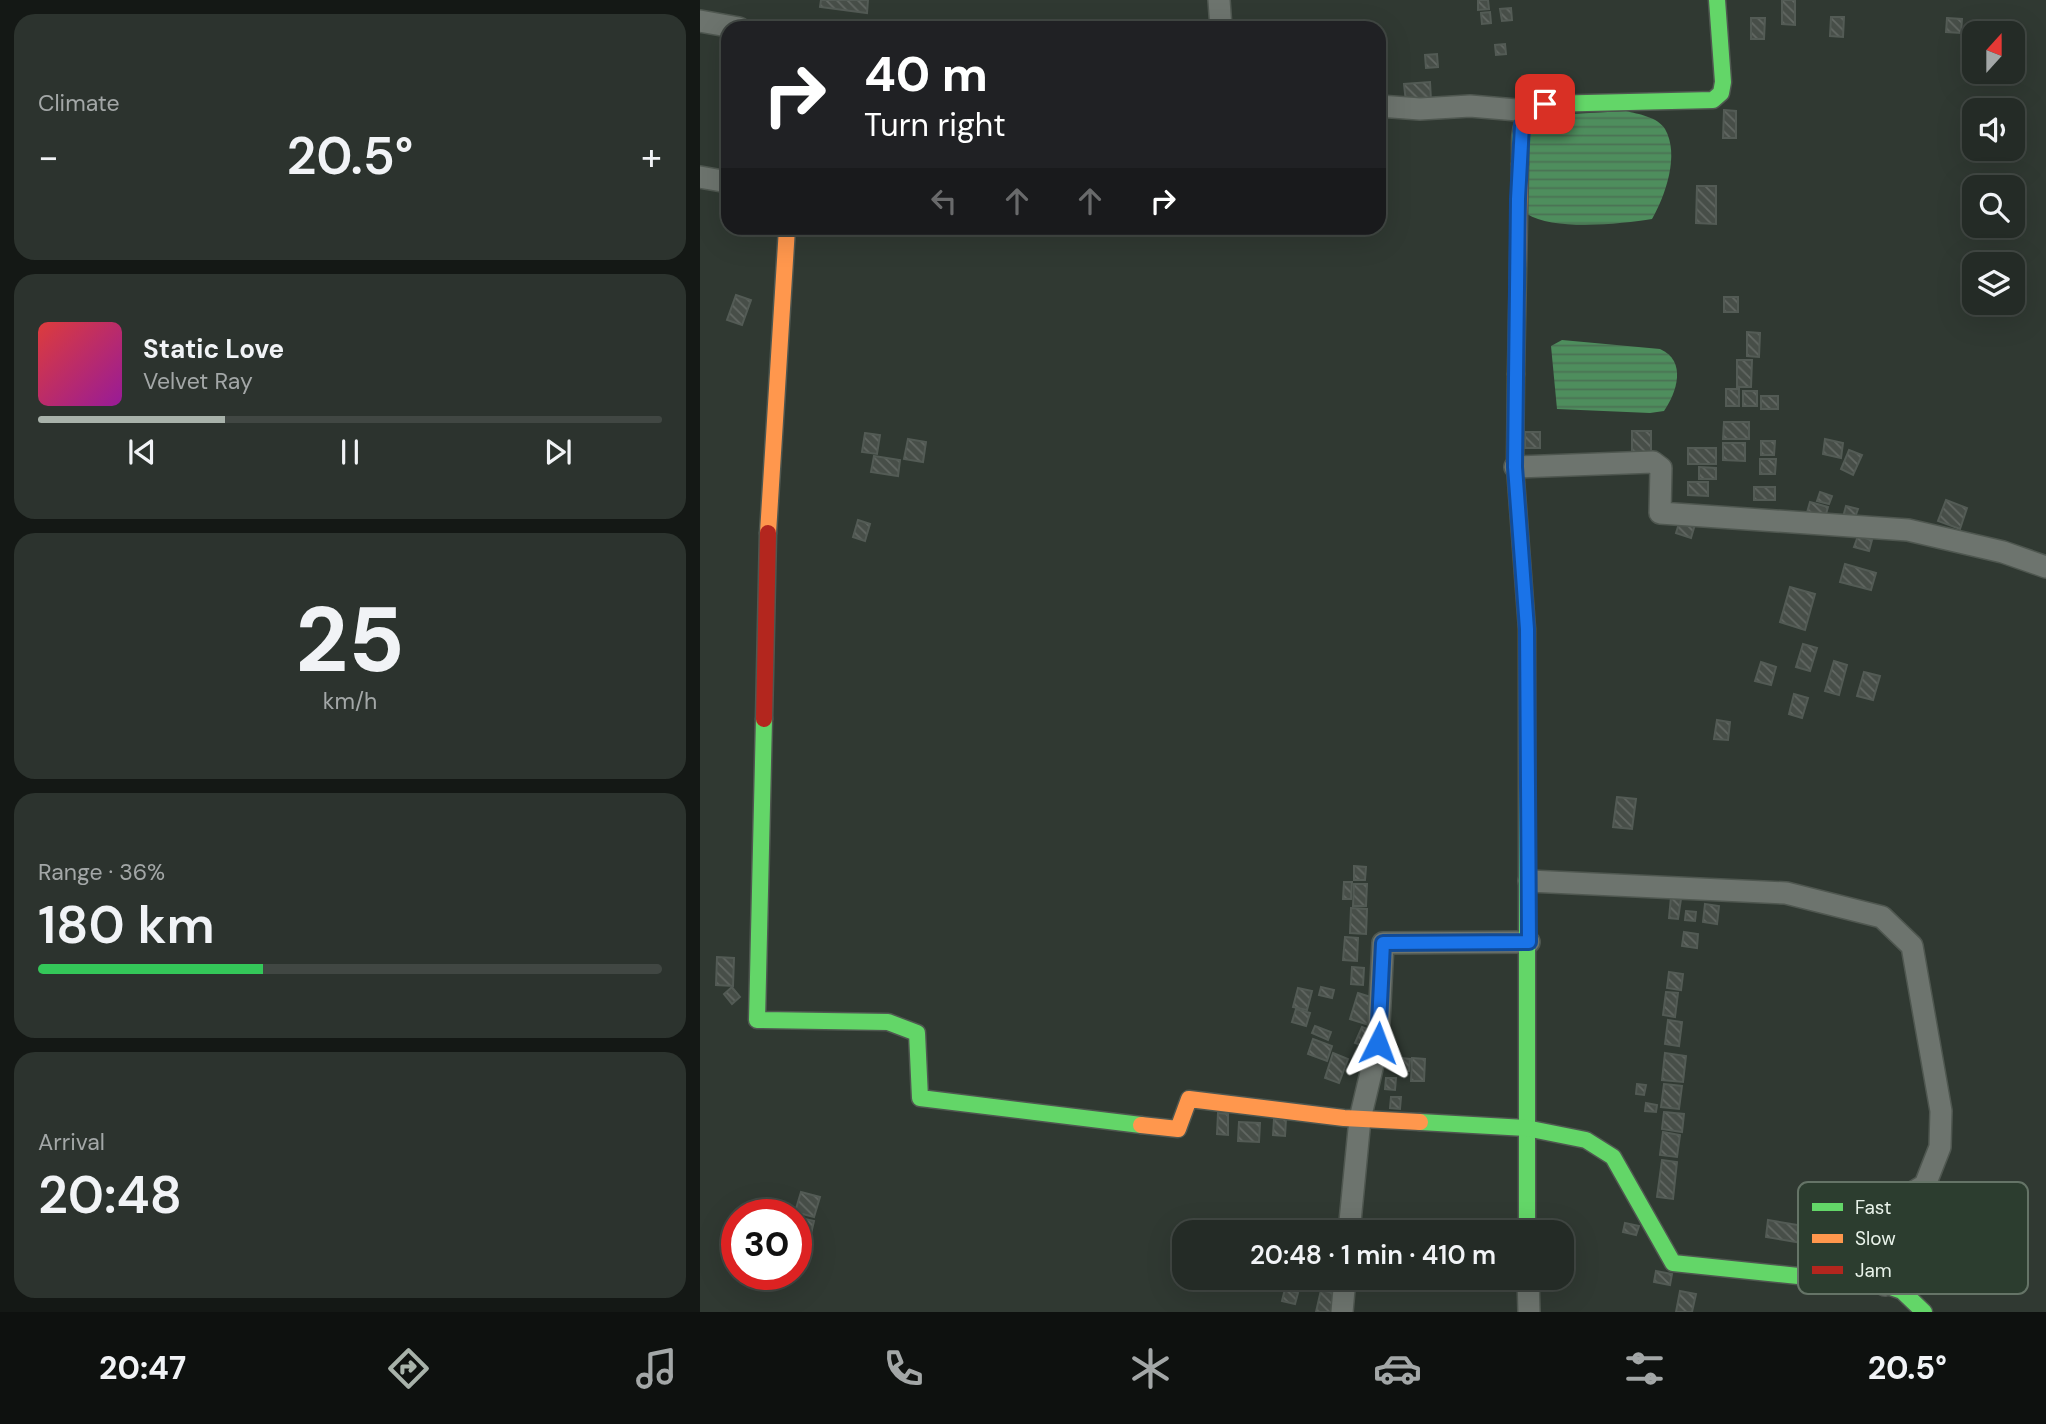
<!DOCTYPE html>
<meta charset="utf-8">
<style>
:root{--surface:#242b26;--page:#2c332e;--text:#f1f3f6;--muted:#a3a7a7;--line:#414743;--accent:#a8b2aa}
body{margin:0;font-family:"DM Sans",sans-serif;background:var(--page);color:var(--text);height:100vh;display:flex;flex-direction:column;font-size:26px;white-space:nowrap}
*{box-sizing:border-box;margin:0}
p{font-size:23px;color:var(--muted)}
.icon{flex:none;width:38px;height:38px;fill:none;stroke:currentColor;stroke-width:2;stroke-linecap:round;stroke-linejoin:round}
.map{position:relative;flex:1;overflow:hidden}
.side{display:flex;flex-direction:column;gap:14px;padding:14px;background:#141815;width:700px}
.side>*{flex:none}
.guide{position:absolute;left:21px;top:21px;width:665px;height:214px;border-radius:21px;box-shadow:0 7px 28px #0002,0 0 0 2px var(--line);background:#202124;color:#fff;overflow:hidden}
.needle{width:46px;rotate:21deg}
.tools{position:absolute;left:1262px;top:21px;display:grid;gap:14px}
.tools a{display:grid;place-items:center;width:63px;height:63px;border-radius:14px;background:var(--surface);box-shadow:0 7px 28px #0002,0 0 0 2px var(--line);font-size:35px}
.speed{position:absolute;left:21px;top:1199px;display:flex;gap:14px;font-size:35px;font-weight:700;text-align:center}
.speed>*{display:grid;place-content:center;width:91px;height:91px;border-radius:50%;background:var(--surface);box-shadow:0 7px 28px #0002,0 0 0 2px var(--line);line-height:1}
.speed .limit{border:10px solid #d22;background:#fff;color:#111}
.pin{position:absolute;display:grid;place-items:center;width:60px;height:60px;color:#fff;margin:-30px;border-radius:14px;box-shadow:0 4px 10px #0006}
.me{position:absolute;width:77px;margin:-38px;rotate:3deg;stroke-linejoin:round;filter:drop-shadow(0 0 5px #0008)}
.turn{display:flex;align-items:center;gap:24px;height:147px;padding:0 28px;font-size:32px}
.turn .icon{width:91px;height:91px;stroke-width:2.5}
.turn b{display:block;font-size:49px;line-height:60px}
.lanes{display:flex;align-items:center;height:66px;padding:0 28px;background:#0003;justify-content:center;gap:35px;direction:ltr}
.lanes .off{opacity:.35}
.big{font-size:52px;font-weight:600;line-height:1.1}
.side .tile{flex:1;display:flex;flex-direction:column;justify-content:center;gap:10px;min-width:0;padding:0 24px;border-radius:21px;background:var(--page)}
.side .dial{align-items:center;gap:0}
.dial b{font-size:91px;line-height:1}
.song{display:flex;align-items:center;gap:21px}
.cover{width:84px;height:84px;border-radius:10px;background:linear-gradient(135deg,hsl(0 70% 55%),hsl(300 70% 35%))}
.played{height:7px;border-radius:4px;background:linear-gradient(90deg,var(--accent) 30%,var(--line) 30%)}
.keys{display:flex;justify-content:space-around;direction:ltr}
.heat{display:flex;justify-content:space-between;align-items:center;font-size:38px;direction:ltr}
.charge{height:10px;border-radius:5px;background:linear-gradient(90deg,#34c759 36%,var(--line) 0)}
.trip{position:absolute;left:472px;top:1220px;width:402px;height:70px;border-radius:21px;background:var(--surface);box-shadow:0 7px 28px #0002,0 0 0 2px var(--line);font-weight:600;line-height:70px;text-align:center}
.tab-bar{display:flex;height:112px;justify-content:space-around;align-items:center;background:#0e110f;color:var(--muted)}
.tab-bar .icon{width:49px;height:49px}
.tab-bar .current{color:var(--accent)}
.tab-bar b{font-size:32px;color:var(--text)}
main{display:flex;flex:1;min-height:0}
.map>svg:first-child{display:block}
.water{fill:url(#water-rules)}
.building{fill:url(#building-back-hatch);stroke:#535b55;stroke-width:2}
.lines{fill:none;stroke-linecap:round;stroke-linejoin:round}
.street-casing{stroke:#4f5750;stroke-width:24}
.fast-casing{stroke:#4f5750;stroke-width:19}
.slow-casing{stroke:#4f5750;stroke-width:19}
.jam-casing{stroke:#4f5750;stroke-width:19}
.street{stroke:#6d746e;stroke-width:21}
.fast{stroke:#63d668;stroke-width:16}
.slow{stroke:#ff974d;stroke-width:16}
.jam{stroke:#b3261e;stroke-width:16}
.route-casing{stroke:#114b97;stroke-width:18}
.route{stroke:#1a73e8;stroke-width:12}
.key{fill:#2c3d2f;stroke:#657467;stroke-width:2}
.key-label{font-size:19px;fill:#e9f3ea}
</style>
<main>
<section class="side">
<div class="tile"><p>Climate</p>
<div class="heat"><a>−</a><b class="big">20.5°</b><a>+</a></div>
</div>
<div class="tile">
<div class="song"><i class="cover"></i><div><b>Static Love</b><p>Velvet Ray</p></div></div>
<div class="played"></div>
<div class="keys"><svg class="icon" aria-label="previous" viewBox="0 0 24 24"><path d="M18 5L8 12l10 7zM5 5v14"/></svg><svg class="icon" aria-label="pause" viewBox="0 0 24 24"><path d="M8 5v14M16 5v14"/></svg><svg class="icon" aria-label="next" viewBox="0 0 24 24"><path d="M6 5l10 7-10 7zM19 5v14"/></svg></div>
</div>
<div class="tile dial"><b>25</b><p>km/h</p></div>
<div class="tile"><p>Range · 36%</p><b class="big">180 km</b><div class="charge"></div></div>
<div class="tile"><p>Arrival</p><b class="big">20:48</b></div>
</section>
<div class="map">
<svg width="1346" height="1312" viewBox="0 0 1346 1312">
<defs>
<pattern id="water-rules" width="6" height="5" patternUnits="userSpaceOnUse" patternTransform="scale(1.75)"><rect width="6" height="5" fill="#4e8e5d"/><path d="M0 2.5h6" fill="none" stroke="#4b7254"/></pattern>
<pattern id="building-back-hatch" width="6" height="6" patternUnits="userSpaceOnUse" patternTransform="scale(1.75)"><rect width="6" height="6" fill="#474e48"/><path d="M-1 5l2 2M0 0l6 6M5-1l2 2" fill="none" stroke="#626863"/></pattern>
</defs>
<rect width="100%" height="100%" fill="#303932"/>
<g class="water">
<path d="M926,111C938,114 958,117 965,129C980,155 965,196 952,219C922,224 853,231 827,214L828,131L853,115Z"/>
<path d="M862,340L960,349C987,361 977,392 964,411L950,413L857,409L851,346Z"/>
</g>
<g class="building">
<polygon points="121,0 168,0 167,13 120,7"/>
<polygon points="778,0 788,0 789,9 778,10"/>
<polygon points="1082,0 1095,0 1095,25 1082,24"/>
<polygon points="811,8 812,20 802,21 800,9"/>
<polygon points="790,12 791,23 782,24 781,13"/>
<polygon points="1131,17 1144,17 1143,37 1130,36"/>
<polygon points="1051,18 1065,18 1064,39 1051,39"/>
<polygon points="1247,18 1262,19 1261,33 1246,32"/>
<polygon points="805,44 806,54 796,55 795,45"/>
<polygon points="737,54 738,67 726,68 725,55"/>
<polygon points="730,82 731,100 706,103 704,84"/>
<polygon points="1024,110 1036,111 1036,138 1023,138"/>
<polygon points="997,186 1016,186 1016,224 996,223"/>
<polygon points="36,295 51,300 42,325 27,320"/>
<rect x="1024" y="297" width="14" height="15"/>
<polygon points="1047,332 1060,333 1059,357 1047,356"/>
<polygon points="1037,360 1052,360 1051,387 1037,387"/>
<rect x="1026" y="389" width="13" height="17"/>
<rect x="1043" y="391" width="14" height="15"/>
<rect x="1061" y="396" width="17" height="13"/>
<polygon points="1024,422 1049,422 1049,439 1023,439"/>
<rect x="932" y="431" width="19" height="24"/>
<rect x="825" y="432" width="15" height="16"/>
<polygon points="165,433 180,435 177,454 162,452"/>
<polygon points="208,439 226,442 223,462 204,459"/>
<polygon points="1125,439 1143,443 1141,458 1123,454"/>
<polygon points="1061,441 1075,441 1074,455 1061,455"/>
<polygon points="1023,443 1045,443 1045,461 1023,460"/>
<rect x="988" y="448" width="28" height="16"/>
<polygon points="1149,450 1162,455 1153,475 1141,469"/>
<polygon points="174,456 200,460 198,476 171,472"/>
<polygon points="1060,459 1076,459 1075,474 1060,474"/>
<polygon points="999,467 1016,468 1016,479 999,479"/>
<polygon points="988,482 1008,482 1008,496 988,495"/>
<rect x="1054" y="487" width="21" height="13"/>
<polygon points="1120,492 1132,496 1129,504 1117,501"/>
<polygon points="1246,500 1267,508 1260,529 1238,521"/>
<polygon points="1110,502 1128,507 1124,521 1106,516"/>
<polygon points="1146,506 1158,509 1154,520 1143,517"/>
<polygon points="981,517 996,521 991,538 976,533"/>
<polygon points="158,520 170,524 165,541 153,537"/>
<polygon points="1158,536 1172,540 1169,551 1154,547"/>
<polygon points="1145,564 1176,573 1171,590 1140,582"/>
<polygon points="1090,587 1115,594 1105,630 1080,622"/>
<polygon points="1103,644 1117,648 1110,671 1096,667"/>
<polygon points="1134,661 1147,665 1139,695 1125,691"/>
<polygon points="1061,662 1076,667 1071,685 1055,681"/>
<polygon points="1164,672 1180,676 1173,700 1157,696"/>
<polygon points="1094,694 1108,698 1102,718 1089,714"/>
<polygon points="1017,720 1030,722 1028,740 1014,739"/>
<polygon points="917,797 936,799 932,829 913,827"/>
<polygon points="654,866 666,867 665,880 654,880"/>
<polygon points="644,882 652,882 651,899 643,899"/>
<polygon points="654,884 667,884 666,906 653,906"/>
<polygon points="971,897 981,899 978,919 969,918"/>
<polygon points="1005,904 1019,906 1017,924 1003,922"/>
<polygon points="651,908 667,909 666,934 650,933"/>
<polygon points="986,911 996,912 995,921 985,920"/>
<polygon points="984,932 998,934 997,948 982,946"/>
<polygon points="645,937 658,938 657,961 643,960"/>
<polygon points="17,957 34,958 33,986 16,985"/>
<polygon points="652,967 664,968 663,985 651,984"/>
<polygon points="969,972 983,974 981,990 967,988"/>
<polygon points="32,987 40,997 32,1004 24,994"/>
<polygon points="621,987 634,990 632,998 619,995"/>
<polygon points="598,988 612,991 607,1010 593,1007"/>
<polygon points="966,992 978,993 975,1017 963,1015"/>
<polygon points="658,993 677,999 669,1025 650,1019"/>
<polygon points="596,1009 610,1013 606,1026 592,1022"/>
<polygon points="968,1020 982,1022 979,1046 965,1044"/>
<polygon points="615,1026 631,1032 628,1040 612,1033"/>
<polygon points="662,1027 675,1032 669,1048 655,1043"/>
<polygon points="613,1039 632,1046 627,1061 608,1054"/>
<polygon points="633,1053 648,1059 639,1083 625,1078"/>
<polygon points="965,1053 986,1056 983,1082 962,1080"/>
<polygon points="701,1058 710,1059 709,1071 700,1071"/>
<polygon points="712,1058 725,1059 724,1081 711,1081"/>
<polygon points="686,1078 696,1078 695,1090 685,1089"/>
<polygon points="937,1084 946,1085 944,1095 936,1094"/>
<polygon points="964,1084 982,1086 979,1109 961,1107"/>
<polygon points="691,1097 701,1097 700,1109 690,1108"/>
<polygon points="946,1103 957,1105 956,1112 945,1111"/>
<polygon points="964,1112 984,1114 982,1132 962,1129"/>
<polygon points="518,1113 528,1114 528,1135 517,1134"/>
<polygon points="574,1119 586,1119 585,1136 573,1135"/>
<polygon points="539,1122 560,1123 559,1142 538,1141"/>
<polygon points="963,1132 980,1135 977,1157 960,1155"/>
<polygon points="962,1160 977,1162 973,1199 957,1197"/>
<polygon points="101,1192 120,1197 114,1217 95,1212"/>
<polygon points="96,1217 114,1221 106,1255 96,1253"/>
<polygon points="1068,1220 1116,1228 1114,1245 1066,1237"/>
<polygon points="925,1223 939,1226 936,1235 923,1232"/>
<polygon points="956,1271 972,1274 970,1285 954,1282"/>
<polygon points="585,1289 598,1293 595,1304 582,1301"/>
<polygon points="621,1290 637,1294 632,1312 616,1312"/>
<polygon points="980,1291 996,1294 992,1312 976,1312"/>
</g>
<g class="lines">
<g class="street-casing">
<g id="street">
<polyline points="519,0 521,28"/>
<polyline points="0,21 39,28"/>
<polyline points="679,106 720,109 770,106 829,111"/>
<polyline points="0,177 28,182"/>
<polyline points="815,467 953,462 961,468 960,513 1208,530 1303,552 1346,567"/>
<polyline points="829,881 1086,893 1182,917 1212,946 1241,1111 1240,1147 1225,1185 1202,1199 1186,1218 1176,1236 1185,1285"/>
<polyline points="649,1232 660,1119 678,1043 683,943 829,942"/>
<polyline points="828,1278 829,1312"/>
<polyline points="642,1312 645,1278"/>
</g>
</g>
<g class="fast-casing">
<g id="fast">
<path d="M820,164C821,135 815,117 845,104L1013,100L1021,93L1023,82L1017,0"/>
<polyline points="816,374 815,467 827,629 827,1232"/>
<polyline points="64,719 57,1020 188,1022 217,1033 220,1098 441,1125"/>
<polyline points="720,1122 826,1128 886,1140 913,1157 973,1263 1185,1285 1202,1291 1224,1312"/>
</g>
</g>
<g class="slow-casing">
<g id="slow">
<polyline points="816,374 820,164"/>
<polyline points="68,533 87,228"/>
<polyline points="441,1125 478,1129 489,1099 644,1118 720,1122"/>
</g>
</g>
<g class="jam-casing">
<polyline id="jam" points="64,719 68,533"/>
</g>
<use href="#street" class="street"/>
<use href="#fast" class="fast"/>
<use href="#slow" class="slow"/>
<use href="#jam" class="jam"/>
</g>
<g class="lines">
<g class="route-casing">
<polyline id="route" points="678,1043 683,943 829,942 827,629 815,467 818,199 822,125 830,111 845,104"/>
</g>
<use href="#route" class="route"/>
</g>
<rect x="1098" y="1182" width="230" height="112" rx="10" class="key"/>
<rect x="1112" y="1203" width="31" height="8" fill="#63d668"/>
<rect x="1112" y="1234" width="31" height="9" fill="#ff974d"/>
<rect x="1112" y="1266" width="31" height="8" fill="#b3261e"/>
<g class="key-label">
<text x="1155" y="1214">Fast</text>
<text x="1155" y="1245">Slow</text>
<text x="1155" y="1277">Jam</text>
</g>
</svg>
<div class="tools">
<a><svg class="needle" viewBox="-14 -14 28 28"><path d="M0-13l5 13h-10z" fill="#e53935"/><path d="M0 13l5-13h-10z" fill="#a3a7a7"/></svg></a>
<a><svg class="icon" aria-label="sound" viewBox="0 0 24 24"><path d="M4 9h4l5-4v14l-5-4H4zM17 9q2 3 0 6"/></svg></a>
<a><svg class="icon" aria-label="search" viewBox="0 0 24 24"><circle cx="10" cy="10" r="6"/><path d="M15 15l6 6"/></svg></a>
<a><svg class="icon" aria-label="layers" viewBox="0 0 24 24"><path d="M12 4l9 5-9 5-9-5zM3 14l9 5 9-5"/></svg></a>
</div>
<div class="speed"><div class="limit">30</div></div>
<div class="pin" style="left:845px;top:104px;background:#d93025"><svg class="icon" aria-label="arrive" viewBox="0 0 24 24"><path d="M6 21V4h12l-3 4 3 4H6"/></svg></div>
<svg class="me" style="left:678px;top:1043px" viewBox="-20 -20 40 40"><path d="M0-17L14 15 0 8-14 15z" fill="#1a73e8" stroke="#fff" stroke-width="4"/></svg>
<div class="trip">20:48 · 1 min · 410 m</div>
<div class="guide">
<div class="turn"><svg class="icon" aria-label="right" viewBox="0 0 24 24"><path d="M7 20v-9h11M14 6l5 5-5 5"/></svg><div><b>40 m</b>Turn right</div></div>
<div class="lanes"><svg class="icon off" aria-label="left" viewBox="0 0 24 24"><path d="M17 20v-9H6M10 6l-5 5 5 5"/></svg><svg class="icon off" aria-label="ahead" viewBox="0 0 24 24"><path d="M12 20V5M6 11l6-6 6 6"/></svg><svg class="icon off" aria-label="ahead" viewBox="0 0 24 24"><path d="M12 20V5M6 11l6-6 6 6"/></svg><svg class="icon" aria-label="right" viewBox="0 0 24 24"><path d="M7 20v-9h11M14 6l5 5-5 5"/></svg></div>
</div>
</div>
</main>
<nav class="tab-bar">
<b>20:47</b>
<svg class="icon current" aria-label="directions" viewBox="0 0 24 24"><path d="M12 3l9 9-9 9-9-9zM9 14v-3h6M13 9l2 2-2 2"/></svg>
<svg class="icon" aria-label="music" viewBox="0 0 24 24"><path d="M9 18V5l10-2v13"/><circle cx="6" cy="18" r="3"/><circle cx="16" cy="16" r="3"/></svg>
<svg class="icon" aria-label="phone" viewBox="0 0 24 24"><path d="M5 4h4l2 5-3 2q2 4 5 5l2-3 5 2v4C11 20 4 13 5 4z"/></svg>
<svg class="icon" aria-label="climate" viewBox="0 0 24 24"><path d="M12 3v18M4 7l16 10M4 17L20 7"/></svg>
<svg class="icon" aria-label="car" viewBox="0 0 24 24"><path d="M5 17H2v-5l4-1 3-4h7l3 4 3 1v5h-3M9 17h6M6 11h13"/><circle cx="7" cy="17" r="2"/><circle cx="17" cy="17" r="2"/></svg>
<svg class="icon" aria-label="filters" viewBox="0 0 24 24"><path d="M4 7h16M4 17h16"/><circle cx="9" cy="7" r="2"/><circle cx="15" cy="17" r="2"/></svg>
<b>20.5°</b>
</nav>
